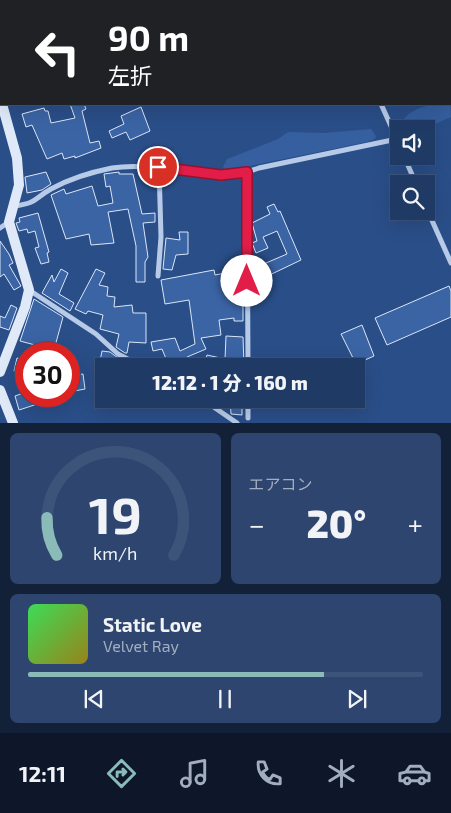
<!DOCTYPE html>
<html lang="ja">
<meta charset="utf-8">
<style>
:root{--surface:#203a66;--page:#2d456f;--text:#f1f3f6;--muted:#a2adbf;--line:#3d547a;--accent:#8bbbb9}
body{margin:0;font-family:"Exo 2","Noto Sans JP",sans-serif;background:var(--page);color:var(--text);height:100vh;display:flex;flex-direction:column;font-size:19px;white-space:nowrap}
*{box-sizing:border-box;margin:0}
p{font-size:16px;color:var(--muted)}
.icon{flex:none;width:28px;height:28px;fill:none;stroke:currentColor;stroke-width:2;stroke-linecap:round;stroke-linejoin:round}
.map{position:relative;height:423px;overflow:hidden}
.panel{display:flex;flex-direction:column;gap:10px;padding:10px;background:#122038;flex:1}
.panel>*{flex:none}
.banner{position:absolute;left:0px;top:0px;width:451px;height:105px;box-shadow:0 5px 20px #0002,0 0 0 1px var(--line);background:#202124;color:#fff;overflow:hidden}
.buttons{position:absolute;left:390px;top:120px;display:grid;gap:10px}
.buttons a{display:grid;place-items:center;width:45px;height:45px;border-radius:0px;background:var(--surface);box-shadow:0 5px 20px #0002,0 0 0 1px var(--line);font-size:25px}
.speed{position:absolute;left:15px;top:342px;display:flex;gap:10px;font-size:25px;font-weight:700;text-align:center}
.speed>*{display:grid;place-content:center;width:65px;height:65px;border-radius:50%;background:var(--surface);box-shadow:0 5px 20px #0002,0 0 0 1px var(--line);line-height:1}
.speed .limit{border:8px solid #d22;background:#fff;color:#111}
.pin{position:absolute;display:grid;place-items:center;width:42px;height:42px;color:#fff;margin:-21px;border:2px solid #fff;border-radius:50%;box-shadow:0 1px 5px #0007}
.me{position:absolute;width:55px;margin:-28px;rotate:0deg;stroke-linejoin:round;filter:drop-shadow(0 0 4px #0008)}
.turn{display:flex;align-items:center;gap:18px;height:105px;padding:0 25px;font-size:22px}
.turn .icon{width:65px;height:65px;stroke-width:2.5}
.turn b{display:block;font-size:35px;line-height:42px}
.big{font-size:38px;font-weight:800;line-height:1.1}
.panel .card{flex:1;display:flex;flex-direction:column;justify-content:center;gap:8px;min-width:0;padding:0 18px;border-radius:8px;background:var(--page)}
.panel .dial{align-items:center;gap:0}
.dial svg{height:130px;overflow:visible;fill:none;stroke:var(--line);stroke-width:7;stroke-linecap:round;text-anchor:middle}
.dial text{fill:var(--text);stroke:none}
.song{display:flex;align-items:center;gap:15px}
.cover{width:60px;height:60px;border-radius:8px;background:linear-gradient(135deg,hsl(130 70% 55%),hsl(50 70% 35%))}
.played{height:5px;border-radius:2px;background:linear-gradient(90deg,var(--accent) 75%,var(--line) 75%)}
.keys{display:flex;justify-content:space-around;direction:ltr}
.heat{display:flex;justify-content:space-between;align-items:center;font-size:28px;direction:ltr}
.panel .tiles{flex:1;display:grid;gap:10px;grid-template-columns:1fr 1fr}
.card:last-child{grid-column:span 2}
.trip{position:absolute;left:95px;top:358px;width:270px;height:50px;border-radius:0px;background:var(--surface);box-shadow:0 5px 20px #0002,0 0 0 1px var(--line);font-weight:800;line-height:50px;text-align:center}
.dock{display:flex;height:80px;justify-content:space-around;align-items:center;background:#0d1729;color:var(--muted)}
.dock .icon{width:35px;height:35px}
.dock .active{color:var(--accent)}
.dock b{font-size:22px;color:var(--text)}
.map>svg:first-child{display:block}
.green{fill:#355f9f}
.building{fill:#3b64a4;stroke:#dae6f7}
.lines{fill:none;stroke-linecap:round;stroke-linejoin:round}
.minor{stroke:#b7cbe8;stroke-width:5}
.secondary{stroke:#e0e9f8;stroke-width:10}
.route-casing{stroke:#92132f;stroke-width:12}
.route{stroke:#e11d48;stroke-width:9}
</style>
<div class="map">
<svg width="451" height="423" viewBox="0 0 451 423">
<rect width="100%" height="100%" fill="#2a4e88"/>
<g class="green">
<path d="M450,96L451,117L423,129L402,127V121C414,106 431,104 450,104Z"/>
<polygon points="371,129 376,136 375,139 367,142 225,171 223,167 227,159 278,139 288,132 324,133"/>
</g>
<g class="building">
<polygon points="70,104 84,104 86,109 82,111 90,143 99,141 101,148 75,158 75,156 64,159 62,153 47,159 32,125 26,127 22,114 44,108 45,111 48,111 51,123 75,118"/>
<polygon points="141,107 150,131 130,140 126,132 112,138 109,131 124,124 121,116"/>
<polygon points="46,172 51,184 42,190 27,193 25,177"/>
<polygon points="119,172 119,174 133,174 142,214 155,213 155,222 143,223 148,257 145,262 145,282 136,282 136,246 128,209 108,212 114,243 91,245 89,234 66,239 51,195 64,189 66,194 92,186 98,206 113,203 110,186 106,187 104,174"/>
<polygon points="274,204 278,212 280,211 301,260 255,282 252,269 287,254 277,231 263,237 268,248 256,253 252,243 257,241 252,223 270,214 267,207"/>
<polygon points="38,213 49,252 47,253 49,262 41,264 35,248 39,247 35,231 28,233 27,229 19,231 16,223 20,222 19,218"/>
<polygon points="179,232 188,232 188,254 176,255 172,270 163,269 166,238 180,240"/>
<polygon points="0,241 9,254 13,263 9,265 21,286 14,290 4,274 0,277"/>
<polygon points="240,267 243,289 243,321 234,321 234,318 219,320 221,335 201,338 206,349 187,357 190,362 181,366 169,366 162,349 153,351 151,342 175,338 180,351 195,344 189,300 165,304 161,280 214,270 215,275 230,272 229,269"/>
<polygon points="61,269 68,273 59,294 74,303 70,311 42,293 52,275 54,282"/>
<polygon points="96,269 105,273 99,285 108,287 107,296 115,297 114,307 132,305 133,313 146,313 146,343 129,342 127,353 125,353 116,347 119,334 100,329 103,315 88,311 86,314 75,309"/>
<polygon points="449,286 451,291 451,317 387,345 375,318"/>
<polygon points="34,299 63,317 54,350 20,341"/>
<polygon points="11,305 17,308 9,330 0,327 0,316 5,318"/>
<polygon points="362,325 374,356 356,364 341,334"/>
<polygon points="226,336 243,337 244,366 204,366 207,355 225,359"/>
<polygon points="102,351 110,352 122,361 120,366 107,364 106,366 99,366"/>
<polygon points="17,358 26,360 26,374 14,371"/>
<polygon points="83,374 85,389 69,392 69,376"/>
<polygon points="26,392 26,396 56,398 19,410 15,396"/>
<polygon points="230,399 242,399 242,415 231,414"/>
</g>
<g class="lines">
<g class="minor">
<polyline points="335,0 336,1"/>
<polyline points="381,104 399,144"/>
<polyline points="404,156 416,184"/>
<polyline points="247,173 248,366"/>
<path d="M14,206C38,203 33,199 51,189C69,179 92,172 112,168C160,160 215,185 259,168L397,139"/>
<polyline points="426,207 451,263"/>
<polyline points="0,228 9,222"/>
<polyline points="158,276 161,237 159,167"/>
<polyline points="29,290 96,334 118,354 141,366"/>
<polyline points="202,399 237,423"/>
<polyline points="248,399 248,418"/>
</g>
<g class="secondary">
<polyline points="0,372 25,307 29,290 9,222 19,185 17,158 2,104"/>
<polyline points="0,390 13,423"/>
</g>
</g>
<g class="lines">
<g class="route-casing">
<polyline id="route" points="158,167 221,175 247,172 247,281"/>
</g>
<use href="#route" class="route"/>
</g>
</svg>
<div class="buttons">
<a><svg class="icon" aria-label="sound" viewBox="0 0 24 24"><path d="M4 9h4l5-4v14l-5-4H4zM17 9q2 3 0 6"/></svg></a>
<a><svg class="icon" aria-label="search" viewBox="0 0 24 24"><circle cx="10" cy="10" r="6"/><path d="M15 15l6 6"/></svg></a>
</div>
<div class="speed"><div class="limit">30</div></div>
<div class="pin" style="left:158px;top:167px;background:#d93025"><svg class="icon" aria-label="arrive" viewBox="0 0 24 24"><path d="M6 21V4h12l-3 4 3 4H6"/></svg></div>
<svg class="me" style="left:247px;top:281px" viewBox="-20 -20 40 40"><circle r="19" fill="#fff"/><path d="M0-13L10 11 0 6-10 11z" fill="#e11d48"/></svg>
<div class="trip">12:12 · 1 分 · 160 m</div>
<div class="banner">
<div class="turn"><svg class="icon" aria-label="left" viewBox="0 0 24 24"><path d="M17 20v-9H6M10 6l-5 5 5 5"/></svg><div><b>90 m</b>左折</div></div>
</div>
</div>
<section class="panel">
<div class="tiles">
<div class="card dial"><svg viewBox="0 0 100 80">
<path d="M14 69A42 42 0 1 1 86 69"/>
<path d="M14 69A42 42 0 0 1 8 46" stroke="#8bbbb9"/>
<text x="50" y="56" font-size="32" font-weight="700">19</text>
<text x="50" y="72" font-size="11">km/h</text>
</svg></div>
<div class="card"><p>エアコン</p>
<div class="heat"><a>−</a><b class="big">20°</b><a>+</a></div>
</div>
<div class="card">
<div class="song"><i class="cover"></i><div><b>Static Love</b><p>Velvet Ray</p></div></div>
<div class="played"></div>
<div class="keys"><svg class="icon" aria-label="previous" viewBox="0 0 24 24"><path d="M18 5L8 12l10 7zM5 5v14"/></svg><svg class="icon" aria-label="pause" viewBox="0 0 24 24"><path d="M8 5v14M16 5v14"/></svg><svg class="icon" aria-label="next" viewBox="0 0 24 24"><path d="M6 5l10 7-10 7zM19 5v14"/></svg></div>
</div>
</div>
</section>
<nav class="dock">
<b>12:11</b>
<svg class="icon active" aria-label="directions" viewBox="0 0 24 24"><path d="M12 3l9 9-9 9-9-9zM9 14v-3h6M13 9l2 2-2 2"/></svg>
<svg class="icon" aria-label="music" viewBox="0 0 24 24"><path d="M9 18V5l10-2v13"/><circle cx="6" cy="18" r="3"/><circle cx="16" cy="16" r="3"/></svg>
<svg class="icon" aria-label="phone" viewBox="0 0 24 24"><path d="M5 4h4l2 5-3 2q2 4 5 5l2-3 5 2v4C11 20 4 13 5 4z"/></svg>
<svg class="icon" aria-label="climate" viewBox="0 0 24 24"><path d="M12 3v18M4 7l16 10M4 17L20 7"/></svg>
<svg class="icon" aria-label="car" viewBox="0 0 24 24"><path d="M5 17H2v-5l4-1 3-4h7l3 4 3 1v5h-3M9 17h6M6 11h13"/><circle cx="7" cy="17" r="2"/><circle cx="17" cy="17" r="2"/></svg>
</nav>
